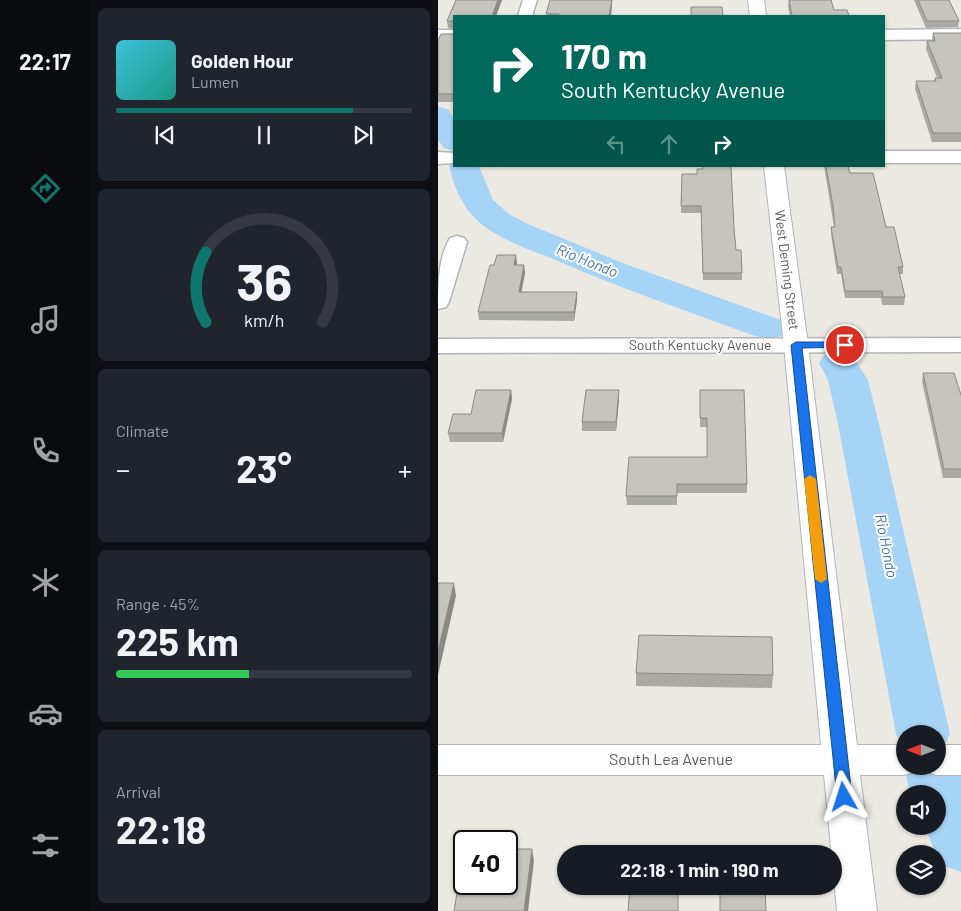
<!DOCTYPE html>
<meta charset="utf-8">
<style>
:root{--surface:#171b24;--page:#20242c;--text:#f1f3f6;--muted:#9ea1a6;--line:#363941;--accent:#0f766e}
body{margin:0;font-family:Barlow,sans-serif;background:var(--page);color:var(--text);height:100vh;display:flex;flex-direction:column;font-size:19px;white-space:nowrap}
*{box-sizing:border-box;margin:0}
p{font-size:16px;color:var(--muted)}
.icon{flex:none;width:28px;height:28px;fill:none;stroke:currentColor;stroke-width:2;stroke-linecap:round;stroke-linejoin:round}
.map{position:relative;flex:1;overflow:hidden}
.side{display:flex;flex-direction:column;gap:8px;padding:8px;background:#0d0f14;width:348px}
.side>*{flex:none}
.top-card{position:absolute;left:15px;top:15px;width:432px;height:152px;border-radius:0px;box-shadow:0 1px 4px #0004;background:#00695c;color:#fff;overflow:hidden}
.needle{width:32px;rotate:270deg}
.buttons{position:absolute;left:458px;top:725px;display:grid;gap:10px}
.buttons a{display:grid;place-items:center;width:50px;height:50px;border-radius:50%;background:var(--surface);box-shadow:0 1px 4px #0004;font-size:25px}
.speed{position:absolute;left:15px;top:830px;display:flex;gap:10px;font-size:25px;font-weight:700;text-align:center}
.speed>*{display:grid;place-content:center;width:65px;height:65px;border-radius:50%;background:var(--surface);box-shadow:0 1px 4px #0004;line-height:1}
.speed .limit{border:2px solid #111;border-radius:8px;background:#fff;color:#111}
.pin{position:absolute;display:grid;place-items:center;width:42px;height:42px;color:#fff;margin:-21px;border:2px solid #fff;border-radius:50%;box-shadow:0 1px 5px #0007}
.me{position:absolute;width:55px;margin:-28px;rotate:354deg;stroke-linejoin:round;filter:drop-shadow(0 0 4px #0008)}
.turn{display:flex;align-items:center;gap:18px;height:105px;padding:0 25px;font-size:22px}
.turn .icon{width:65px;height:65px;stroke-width:2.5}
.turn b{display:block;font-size:35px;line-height:42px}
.lanes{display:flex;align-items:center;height:48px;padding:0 25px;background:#0003;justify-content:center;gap:25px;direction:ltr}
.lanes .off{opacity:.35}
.big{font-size:38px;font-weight:700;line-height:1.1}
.side .card{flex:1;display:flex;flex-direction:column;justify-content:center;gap:8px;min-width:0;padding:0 18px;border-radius:8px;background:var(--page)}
.side .dial{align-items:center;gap:0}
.dial svg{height:130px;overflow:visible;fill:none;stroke:var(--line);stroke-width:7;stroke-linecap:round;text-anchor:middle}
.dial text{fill:var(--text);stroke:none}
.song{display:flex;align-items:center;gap:15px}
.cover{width:60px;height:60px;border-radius:8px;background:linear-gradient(135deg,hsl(190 70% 55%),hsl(170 70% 35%))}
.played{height:5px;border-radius:2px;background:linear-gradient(90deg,var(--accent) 80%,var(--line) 80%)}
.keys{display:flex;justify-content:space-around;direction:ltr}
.heat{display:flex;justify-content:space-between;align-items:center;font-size:28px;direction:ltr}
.charge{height:8px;border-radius:4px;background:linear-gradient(90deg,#34c759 45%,var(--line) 0)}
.trip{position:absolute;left:119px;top:845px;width:285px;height:50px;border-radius:25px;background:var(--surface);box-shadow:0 1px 4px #0004;font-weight:700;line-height:50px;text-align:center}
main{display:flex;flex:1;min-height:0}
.menu{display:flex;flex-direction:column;width:90px;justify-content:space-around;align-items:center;background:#090b0e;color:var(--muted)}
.menu .icon{width:35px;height:35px}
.menu .selected{color:var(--accent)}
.menu b{font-size:22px;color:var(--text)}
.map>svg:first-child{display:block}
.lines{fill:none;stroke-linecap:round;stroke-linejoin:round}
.river{fill:#a6d4f7;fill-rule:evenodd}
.minor-casing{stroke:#b2b4b8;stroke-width:3}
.tertiary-casing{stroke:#b2b4b8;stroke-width:2}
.minor{fill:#fff;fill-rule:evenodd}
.tertiary{fill:#fff;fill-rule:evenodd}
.wall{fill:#aba9a3}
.shaded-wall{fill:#8b8985}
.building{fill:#c7c4be;stroke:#8b8985}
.route{fill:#1a73e8;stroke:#114b97}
.slow{fill:#f59e0b}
.labels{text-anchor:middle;stroke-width:4;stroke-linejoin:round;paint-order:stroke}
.street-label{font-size:14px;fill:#5a5d61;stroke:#fff}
.water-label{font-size:15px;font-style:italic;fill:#4675a6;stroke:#fff}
.near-street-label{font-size:16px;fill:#5a5d61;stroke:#fff}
</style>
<main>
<nav class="menu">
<b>22:17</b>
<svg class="icon selected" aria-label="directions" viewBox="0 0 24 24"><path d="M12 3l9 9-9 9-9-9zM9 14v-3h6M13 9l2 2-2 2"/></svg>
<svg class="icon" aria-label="music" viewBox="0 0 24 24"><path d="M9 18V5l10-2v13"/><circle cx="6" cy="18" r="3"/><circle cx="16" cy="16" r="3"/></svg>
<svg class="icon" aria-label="phone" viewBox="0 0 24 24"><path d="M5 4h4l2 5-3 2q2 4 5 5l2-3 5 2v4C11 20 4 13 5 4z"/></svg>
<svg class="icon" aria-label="climate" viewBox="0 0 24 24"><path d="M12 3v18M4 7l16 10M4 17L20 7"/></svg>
<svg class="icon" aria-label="car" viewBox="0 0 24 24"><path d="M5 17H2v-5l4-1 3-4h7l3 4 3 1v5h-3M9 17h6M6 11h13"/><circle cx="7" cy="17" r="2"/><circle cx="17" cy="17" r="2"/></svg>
<svg class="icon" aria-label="filters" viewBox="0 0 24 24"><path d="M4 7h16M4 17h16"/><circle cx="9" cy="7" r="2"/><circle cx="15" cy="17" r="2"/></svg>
</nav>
<section class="side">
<div class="card">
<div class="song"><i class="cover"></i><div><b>Golden Hour</b><p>Lumen</p></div></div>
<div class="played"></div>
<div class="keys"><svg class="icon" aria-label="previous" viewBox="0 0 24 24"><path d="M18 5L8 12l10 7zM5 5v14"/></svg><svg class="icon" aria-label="pause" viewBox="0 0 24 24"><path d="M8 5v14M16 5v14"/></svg><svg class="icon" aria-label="next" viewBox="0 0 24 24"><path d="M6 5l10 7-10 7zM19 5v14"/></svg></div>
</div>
<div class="card dial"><svg viewBox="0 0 100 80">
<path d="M14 69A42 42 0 1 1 86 69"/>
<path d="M14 69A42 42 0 0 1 14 26" stroke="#0f766e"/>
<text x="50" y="56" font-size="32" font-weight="700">36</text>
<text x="50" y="72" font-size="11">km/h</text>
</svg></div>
<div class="card"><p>Climate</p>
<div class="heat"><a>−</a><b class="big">23°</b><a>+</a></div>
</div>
<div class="card"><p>Range · 45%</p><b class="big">225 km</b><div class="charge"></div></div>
<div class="card"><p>Arrival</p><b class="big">22:18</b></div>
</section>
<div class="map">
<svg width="524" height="911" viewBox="0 0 524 911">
<rect width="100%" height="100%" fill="#ece9e2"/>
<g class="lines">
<g class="river">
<polygon points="0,107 10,109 16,119 16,151 6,148 0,140"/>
<path d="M16,159V166H41L55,200L71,214L90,224L182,262L343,320L349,328L343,336L330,339L317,336C249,311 181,288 115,259C90,249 62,240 41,222C24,207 16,187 11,166Z"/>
<polygon points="400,351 414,355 430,380 441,424 512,734 506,747 514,749 524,772 524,872 503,865 486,826 499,826 499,794 472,794 466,766 499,766 499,734 466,734 466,750 458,734 400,424 390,380 381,363 386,355"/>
</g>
<g class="minor-casing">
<g id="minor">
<polygon points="85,0 99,0 94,16 80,16"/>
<polygon points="524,29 524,39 446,40 446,30"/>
<rect x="0" y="30" width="16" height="10"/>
<rect x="446" y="151" width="78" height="12"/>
<polygon points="0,152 16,153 16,163 0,164"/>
<path d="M19,236L26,238L29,242L11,302L8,307L0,309C0,285 0,258 12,238Z"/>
<polygon points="524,338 524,352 0,353 0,339"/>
</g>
</g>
<g class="tertiary-casing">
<g id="tertiary">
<polygon points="310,0 326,0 328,16 312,16"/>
<polygon points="326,166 346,166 370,345 419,745 466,745 466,766 481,766 479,771 466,775 422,775 439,911 399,911 386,775 0,775 0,745 383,745 346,345"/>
<polygon points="499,745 524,745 524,775 499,775 486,771 484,766 499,766"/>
</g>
</g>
<use href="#minor" class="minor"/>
<use href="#tertiary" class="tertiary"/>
</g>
<g class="wall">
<polygon points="18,0 64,0 58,16 16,16 16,29 10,28 9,21"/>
<polygon points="112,0 174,0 174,5 173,16 108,16"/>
<polygon points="351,0 396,10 411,16 352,16 350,6"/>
<polygon points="476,0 511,0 521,21 520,27 488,28"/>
<polygon points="495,33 524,33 524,142 494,142 477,89 478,81 496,81 497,78 499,78 488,49 489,41 494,41"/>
<polygon points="16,34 16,102 0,102 0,40"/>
<polygon points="386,166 410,166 412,173 448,227 465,267 465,274 461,274 467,297 466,305 444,305 443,298 407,298 403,274 399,274 393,234 393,227 396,227"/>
<polygon points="244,174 259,174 296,228 298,250 304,273 304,280 265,280 263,213 243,213"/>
<polygon points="78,255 78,265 86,265 87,273 83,292 139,292 139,300 136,321 41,320 40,312 56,265"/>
<polygon points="485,373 524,398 524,478 505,478 484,382"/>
<polygon points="73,390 74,399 65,442 12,442 10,433 33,414"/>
<polygon points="181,390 181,399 178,431 144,431 144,422"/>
<polygon points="262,390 309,484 309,493 239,493 239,505 189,505 188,496 269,457 269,427 262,427"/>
<polygon points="198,673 335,675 334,688 198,686"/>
</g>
<g class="shaded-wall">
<polygon points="60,0 64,0 58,16 54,16"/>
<polygon points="174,0 174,5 173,16 171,16"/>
<polygon points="78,255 79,263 77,273 76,265"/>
<polygon points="86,265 87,273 82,300 81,292"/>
<polygon points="139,292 139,300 136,321 136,312"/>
<polygon points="73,390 74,399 65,442 64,433"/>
<polygon points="181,390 181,399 178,431 178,422"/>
<polygon points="16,583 18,596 0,675 0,651"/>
<polygon points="94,849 96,861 90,911 86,911"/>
</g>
<g class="building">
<polygon points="18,0 60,0 54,16 16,16 16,21 9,21"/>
<polygon points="112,0 174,0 171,16 121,16 121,14 108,14"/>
<polygon points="351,0 393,0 396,10 409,10 411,16 354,16"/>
<polygon points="480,0 511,0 521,21 489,21"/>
<polygon points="253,7 284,7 285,16 253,16"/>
<polygon points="495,33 524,33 524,133 495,133 478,81 498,81 497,78 504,78 489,41 497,41"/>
<polygon points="3,34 16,34 16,94 0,94 0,40"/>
<polygon points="265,166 293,166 296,228 298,250 303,250 304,273 265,273 263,206 243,206 244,174 259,174 259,169 265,169"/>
<polygon points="388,166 410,166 412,173 435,173 448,227 456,227 465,267 460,267 467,297 445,297 444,291 407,291 403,267 400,267 393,227 397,227 395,206"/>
<polygon points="59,255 78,255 76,265 86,265 81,292 139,292 136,312 40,312 52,265 56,265"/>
<polygon points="485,373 516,373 524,398 524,469 506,469"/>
<polygon points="38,390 73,390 64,433 10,433 15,414 33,414"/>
<polygon points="148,390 181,390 178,422 144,422"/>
<polygon points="262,390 306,390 309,484 239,484 239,496 188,496 191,457 269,457 269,418 262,418"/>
<polygon points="0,583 16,583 0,651"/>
<polygon points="201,635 334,637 335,675 198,673"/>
<polygon points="69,849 94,849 86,911 16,911 26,851 26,884 69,884"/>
<rect x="281" y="851" width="44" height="3"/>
<polygon points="192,886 240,886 240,911 190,911"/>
<polygon points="282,886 327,886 328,911 282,911"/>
</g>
<polygon class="route" points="407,342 412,345 411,347 364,348 414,797 412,802 406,803 401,802 399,797 353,345 358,342"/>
<polygon class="slow" points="372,475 378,479 389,579 383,583 377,579 366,479"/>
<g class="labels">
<g class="street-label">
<text transform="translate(349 270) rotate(83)" y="5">West Deming Street</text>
<text x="262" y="350">South Kentucky Avenue</text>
</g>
<g class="water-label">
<text transform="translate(149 261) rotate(22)" y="5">Rio Hondo</text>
<text transform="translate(448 546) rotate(79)" y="5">Rio Hondo</text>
</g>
<g class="near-street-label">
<text x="233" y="765">South Lea Avenue</text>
</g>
</g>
</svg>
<div class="buttons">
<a><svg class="needle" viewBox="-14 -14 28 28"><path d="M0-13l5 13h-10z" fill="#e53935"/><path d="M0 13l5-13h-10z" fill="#9ea1a6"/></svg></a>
<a><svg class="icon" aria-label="sound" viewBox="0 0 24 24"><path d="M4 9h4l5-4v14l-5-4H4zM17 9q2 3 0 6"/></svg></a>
<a><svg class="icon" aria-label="layers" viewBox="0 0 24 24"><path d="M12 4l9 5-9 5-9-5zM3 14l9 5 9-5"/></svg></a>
</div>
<div class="speed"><div class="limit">40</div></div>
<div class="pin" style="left:407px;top:345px;background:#d93025"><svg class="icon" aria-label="arrive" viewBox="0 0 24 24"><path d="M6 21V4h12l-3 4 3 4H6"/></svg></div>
<svg class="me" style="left:406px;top:797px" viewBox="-20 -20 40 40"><path d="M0-17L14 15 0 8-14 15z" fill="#1a73e8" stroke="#fff" stroke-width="4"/></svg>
<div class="trip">22:18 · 1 min · 190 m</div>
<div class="top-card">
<div class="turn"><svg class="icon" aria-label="right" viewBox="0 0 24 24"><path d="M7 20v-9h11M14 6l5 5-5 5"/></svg><div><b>170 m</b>South Kentucky Avenue</div></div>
<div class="lanes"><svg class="icon off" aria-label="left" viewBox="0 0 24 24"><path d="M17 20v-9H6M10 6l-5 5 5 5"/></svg><svg class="icon off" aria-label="ahead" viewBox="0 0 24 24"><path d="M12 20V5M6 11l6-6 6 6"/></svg><svg class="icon" aria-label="right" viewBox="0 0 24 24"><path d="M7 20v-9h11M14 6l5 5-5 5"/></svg></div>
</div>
</div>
</main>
